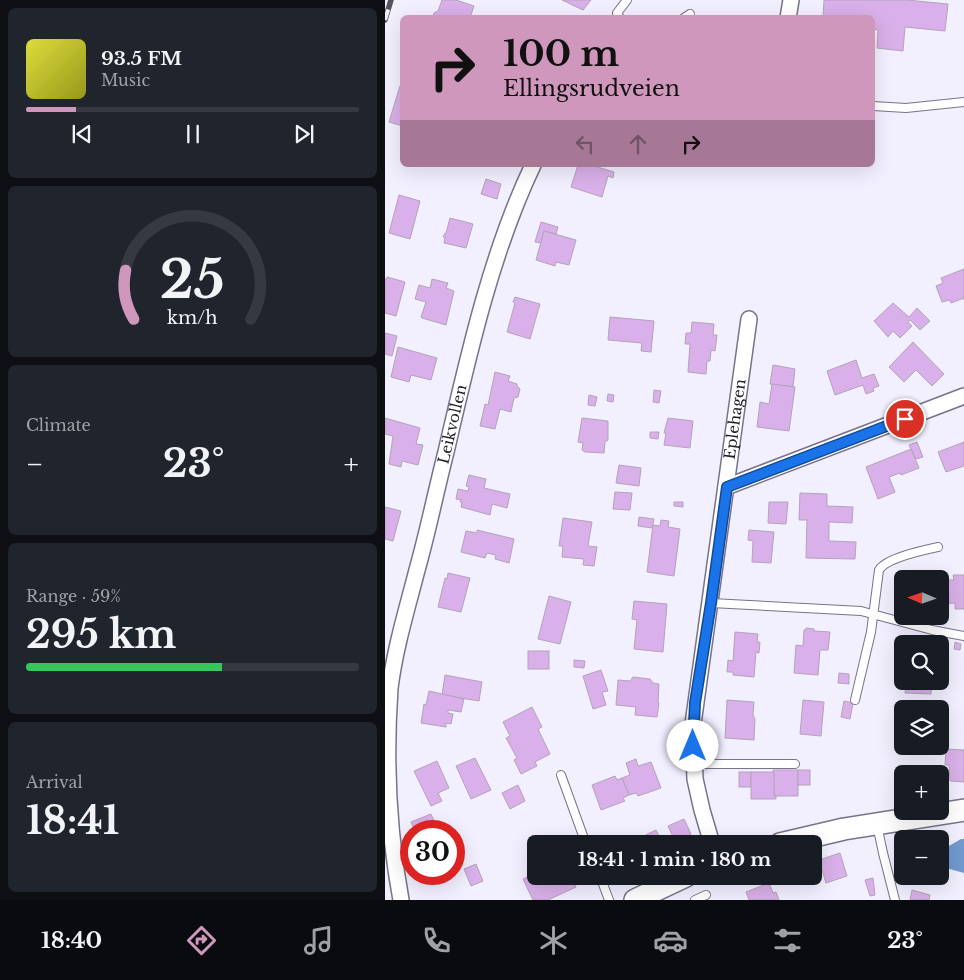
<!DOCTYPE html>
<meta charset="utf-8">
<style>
:root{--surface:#171b24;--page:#20242c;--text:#f1f3f6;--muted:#9ea1a6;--line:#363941;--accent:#d097bc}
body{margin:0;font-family:"Libre Baskerville",serif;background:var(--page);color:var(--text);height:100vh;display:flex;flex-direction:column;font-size:19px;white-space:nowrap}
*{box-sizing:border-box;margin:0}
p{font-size:16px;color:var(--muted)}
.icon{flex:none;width:28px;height:28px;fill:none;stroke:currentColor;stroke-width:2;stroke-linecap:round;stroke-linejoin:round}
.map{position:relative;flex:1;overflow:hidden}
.drawer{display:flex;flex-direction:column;gap:8px;padding:8px;background:#0d0f14;width:385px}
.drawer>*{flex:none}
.banner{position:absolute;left:15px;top:15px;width:475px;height:152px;border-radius:8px;box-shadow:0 5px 20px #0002;background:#d097bc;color:#111;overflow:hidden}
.needle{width:32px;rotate:272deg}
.controls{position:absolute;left:509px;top:570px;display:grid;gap:10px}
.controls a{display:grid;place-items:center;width:55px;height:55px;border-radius:8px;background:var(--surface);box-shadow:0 5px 20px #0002;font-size:25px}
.speed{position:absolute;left:15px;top:820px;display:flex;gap:10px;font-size:25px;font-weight:700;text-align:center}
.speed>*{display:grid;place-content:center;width:65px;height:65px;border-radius:50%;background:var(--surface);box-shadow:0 5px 20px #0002;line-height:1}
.speed .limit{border:8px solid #d22;background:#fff;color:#111}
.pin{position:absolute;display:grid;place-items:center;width:42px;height:42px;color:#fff;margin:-21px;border:2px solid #fff;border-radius:50%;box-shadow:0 1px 5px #0007}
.me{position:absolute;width:55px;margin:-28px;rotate:0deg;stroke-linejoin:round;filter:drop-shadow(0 0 4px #0008)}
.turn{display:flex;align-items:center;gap:18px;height:105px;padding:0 20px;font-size:22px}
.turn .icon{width:65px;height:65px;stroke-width:2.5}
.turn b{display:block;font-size:35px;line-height:42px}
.lanes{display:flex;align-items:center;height:48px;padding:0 20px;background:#0003;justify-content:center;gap:25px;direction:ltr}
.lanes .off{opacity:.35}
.big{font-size:38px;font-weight:800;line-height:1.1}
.drawer .widget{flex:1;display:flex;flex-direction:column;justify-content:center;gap:8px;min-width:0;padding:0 18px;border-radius:8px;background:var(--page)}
.drawer .dial{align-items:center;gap:0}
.dial svg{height:130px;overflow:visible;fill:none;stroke:var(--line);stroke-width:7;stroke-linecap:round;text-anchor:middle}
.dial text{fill:var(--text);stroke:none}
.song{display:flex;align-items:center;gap:15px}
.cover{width:60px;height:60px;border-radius:8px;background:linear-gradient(135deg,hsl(60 70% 55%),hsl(60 70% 35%))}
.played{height:5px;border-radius:2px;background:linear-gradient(90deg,var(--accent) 15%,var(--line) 15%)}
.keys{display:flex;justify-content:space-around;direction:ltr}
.heat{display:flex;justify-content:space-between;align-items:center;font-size:28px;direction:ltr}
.charge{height:8px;border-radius:4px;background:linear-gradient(90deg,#34c759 59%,var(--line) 0)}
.trip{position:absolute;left:142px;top:835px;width:295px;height:50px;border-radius:8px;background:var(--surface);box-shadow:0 5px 20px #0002;font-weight:800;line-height:50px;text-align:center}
.tabs{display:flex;height:80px;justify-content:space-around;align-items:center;background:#090b0e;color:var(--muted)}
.tabs .icon{width:35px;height:35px}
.tabs .active{color:var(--accent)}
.tabs b{font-size:22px;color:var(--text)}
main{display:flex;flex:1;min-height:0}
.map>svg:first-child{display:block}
.water{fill:#719ace}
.building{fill:#d9b0e9;stroke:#b3a3b9}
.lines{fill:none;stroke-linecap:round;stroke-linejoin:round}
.lane-casing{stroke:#78738a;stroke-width:10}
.street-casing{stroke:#78738a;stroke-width:18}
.secondary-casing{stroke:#78738a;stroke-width:24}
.lane{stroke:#fff;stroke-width:8}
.street{stroke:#fff;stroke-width:15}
.secondary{stroke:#fff;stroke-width:21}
.rail-casing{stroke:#56535e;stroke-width:5.5}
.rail{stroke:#f2efff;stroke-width:4;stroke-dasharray:11;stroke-linecap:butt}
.route-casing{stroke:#114b97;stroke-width:12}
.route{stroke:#1a73e8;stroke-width:9}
.labels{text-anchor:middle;stroke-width:5;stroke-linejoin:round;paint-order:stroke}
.street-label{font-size:15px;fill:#222029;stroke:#f2efff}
</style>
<main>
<section class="drawer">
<div class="widget">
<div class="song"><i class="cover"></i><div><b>93.5 FM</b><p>Music</p></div></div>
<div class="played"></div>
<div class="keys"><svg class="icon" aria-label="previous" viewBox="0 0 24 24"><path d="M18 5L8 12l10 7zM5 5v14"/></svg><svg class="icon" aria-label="pause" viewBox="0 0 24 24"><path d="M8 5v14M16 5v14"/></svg><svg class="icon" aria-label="next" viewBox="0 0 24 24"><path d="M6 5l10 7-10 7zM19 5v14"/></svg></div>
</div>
<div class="widget dial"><svg viewBox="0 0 100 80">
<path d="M14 69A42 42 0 1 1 86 69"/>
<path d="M14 69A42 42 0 0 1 9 39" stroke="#d097bc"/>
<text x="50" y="56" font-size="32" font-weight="700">25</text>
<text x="50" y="72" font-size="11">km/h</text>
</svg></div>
<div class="widget"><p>Climate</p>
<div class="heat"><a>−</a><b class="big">23°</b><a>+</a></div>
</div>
<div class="widget"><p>Range · 59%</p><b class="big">295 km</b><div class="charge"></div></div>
<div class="widget"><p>Arrival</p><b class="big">18:41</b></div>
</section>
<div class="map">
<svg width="579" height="900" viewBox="0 0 579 900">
<rect width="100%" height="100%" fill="#f2efff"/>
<polygon class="water" points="576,839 579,839 579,873 561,868 555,851"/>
<g class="building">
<polygon points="57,0 71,0 89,6 85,18 48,18 49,13 53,11"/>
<polygon points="177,0 206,0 198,10"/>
<polygon points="439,0 522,0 563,4 560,31 520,27 518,51 492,48 493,30 488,29 488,18 438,18"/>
<polygon points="15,86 18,86 18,126 4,122"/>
<polygon points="193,165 206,165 229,172 228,178 223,176 217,197 186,187"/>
<polygon points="101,179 116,184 112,199 96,194"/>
<polygon points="14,195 35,201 25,239 4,233"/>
<polygon points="65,218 88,224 81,248 59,243 60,237 58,237 60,233 61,233"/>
<polygon points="156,222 173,227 171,234 159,231 156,243 150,242"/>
<polygon points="159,231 191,240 184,265 171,262 170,266 151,260"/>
<polygon points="579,269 579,300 579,298 566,303 565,300 557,302 551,286 558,283 556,278"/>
<polygon points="2,277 20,282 11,316 0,313 0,279 2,279"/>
<polygon points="47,279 63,283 61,288 69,291 61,325 37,318 36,317 41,302 30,299 34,285 45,288"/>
<polygon points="130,297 155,304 145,339 122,332 130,303 128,302"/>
<polygon points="508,303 524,317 532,308 545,321 535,330 525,320 523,322 527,326 515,338 508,331 503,337 489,321"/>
<polygon points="225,317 269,321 266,352 256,351 257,343 223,340"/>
<polygon points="307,322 329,324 328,335 332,335 330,351 326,350 325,361 322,361 321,374 303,372 305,344 300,344 301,333 306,333"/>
<polygon points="0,333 12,336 7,356 0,354"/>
<polygon points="528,342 559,374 547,386 531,370 519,382 504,367"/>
<polygon points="13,347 52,358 46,380 26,375 24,382 6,377"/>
<polygon points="471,360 477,378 489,374 494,386 488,388 489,391 481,394 478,385 450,395 442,371"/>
<polygon points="388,365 410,369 408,387 385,384"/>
<polygon points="110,372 125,376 123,381 132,384 132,386 135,389 133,397 129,398 126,412 115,409 110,429 95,426 100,404 103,405"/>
<polygon points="387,384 410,387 404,431 372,427 375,402 384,404"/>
<polygon points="269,390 276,391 274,403 268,402"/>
<polygon points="223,394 229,395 228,402 222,401"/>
<polygon points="204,395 212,397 210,406 203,405"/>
<polygon points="0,418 35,428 31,444 38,445 33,465 17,461 16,467 4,464 8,436 0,434"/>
<polygon points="197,418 223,421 223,440 220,442 219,453 200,452 197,450 198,443 193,442"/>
<polygon points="283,418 308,421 305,448 279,445 281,433 279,433"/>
<polygon points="265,432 274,432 273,439 265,438"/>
<polygon points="532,442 538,457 531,459 524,445"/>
<polygon points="579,442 579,466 561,472 553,452"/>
<polygon points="526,449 534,468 516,475 515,473 504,477 510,492 493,499 481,467"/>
<polygon points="234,465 256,468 254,486 231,483"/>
<polygon points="84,475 101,479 99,488 125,494 122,508 107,504 105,515 76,507 77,502 75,502 76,500 71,499 73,489 83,491 84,487 81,486"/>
<polygon points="230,492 247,493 245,510 228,509"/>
<polygon points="415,493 442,494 442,506 468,507 467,523 444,522 444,541 471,542 470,559 421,558 422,520 414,520"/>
<polygon points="289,502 298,502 298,507 289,506"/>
<polygon points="384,502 403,502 401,524 383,523"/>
<polygon points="0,507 16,511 8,541 0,539"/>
<polygon points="254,517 269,519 267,528 253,526"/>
<polygon points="178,518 207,522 203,546 212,547 209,566 198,565 199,559 177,557 178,546 174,546"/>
<polygon points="276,520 284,521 283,527 295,529 289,576 262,572 268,525 275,526"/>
<polygon points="92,530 129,539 124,563 110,559 111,555 102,553 100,558 76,552 81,531 92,533"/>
<polygon points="364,530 389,532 386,563 367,562 368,541 363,540"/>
<polygon points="63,573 85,578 76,612 53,607 60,578 62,579"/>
<polygon points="568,575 579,575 579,609 570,609 570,603 555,604 555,580 569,580"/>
<polygon points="512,576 522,576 522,579 518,579 518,583 513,584"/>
<polygon points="164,596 186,602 175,644 153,639"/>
<polygon points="249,601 282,604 278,652 249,649 252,620 247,619"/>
<polygon points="421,628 429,629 429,631 445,632 443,650 435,650 433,675 409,673 411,645 418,646 419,630 421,630"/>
<polygon points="350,632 373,634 372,642 375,642 374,653 371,652 369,677 348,675 348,672 342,672 343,660 348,661"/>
<polygon points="540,639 558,640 557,650 555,650 555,644 540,644"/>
<polygon points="570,642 576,644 575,650 569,649"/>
<rect x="143" y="651" width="21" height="18"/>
<polygon points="555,654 558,654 557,674 555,674"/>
<polygon points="189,660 200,661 199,668 189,667"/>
<polygon points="216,670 223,691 217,692 221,705 208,709 198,676"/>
<polygon points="454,673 464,674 464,684 453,683"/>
<polygon points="60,675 97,682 94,701 57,695"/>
<polygon points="248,677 265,679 268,683 274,684 273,702 274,703 272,717 250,715 251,707 231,705 233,680 245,681"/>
<polygon points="521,681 547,681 546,694 520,693"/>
<polygon points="44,691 79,699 76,712 63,710 63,713 68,714 66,724 61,723 61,727 36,723 39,704 41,705"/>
<polygon points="342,700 369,702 368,715 370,719 369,740 340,738"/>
<polygon points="418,700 439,702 436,736 415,734"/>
<polygon points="459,701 468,703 465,719 456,717"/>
<polygon points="147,707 157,727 153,729 165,754 150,762 152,766 136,774 129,760 132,758 121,738 125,736 118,722"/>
<polygon points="561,749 579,750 579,782 565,781 564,765 560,765"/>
<polygon points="90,758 106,790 86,799 71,766"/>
<polygon points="251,759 253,766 266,762 276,788 253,796 251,793 244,795 237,778 245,775 241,763"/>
<polygon points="52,761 64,788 53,793 57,801 46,806 29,771"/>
<polygon points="388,770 413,770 413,796 389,796"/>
<rect x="413" y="770" width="12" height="15"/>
<rect x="354" y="772" width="12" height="15"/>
<polygon points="366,772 389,772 389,796 391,796 391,799 366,799"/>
<polygon points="230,776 232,780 237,778 244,795 238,798 240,801 216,810 207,785"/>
<polygon points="133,785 140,801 125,809 117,793"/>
<polygon points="46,814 53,831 30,831 26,822"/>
<polygon points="299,819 306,834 290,841 283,826"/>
<polygon points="271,830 278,844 242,844"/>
<polygon points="455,853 462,876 441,883 434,860"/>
<polygon points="91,864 98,881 86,886 79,869"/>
<polygon points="151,873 151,876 187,876 191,887 163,900 148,900 138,879"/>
<polygon points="488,878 490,895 485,896 480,880"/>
<polygon points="384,883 388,893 391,892 394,900 364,900 361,892"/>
<polygon points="527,890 545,895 544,900 525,900"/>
</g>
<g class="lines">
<g class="lane-casing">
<g id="lane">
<polyline points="235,18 232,13 242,0"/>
<polyline points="299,18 305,14"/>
<polyline points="488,106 521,108 579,102"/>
<polyline points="326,603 476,611 547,630 579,636"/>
<path d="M470,700L486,632L494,570C501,558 539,550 553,547"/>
<polyline points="309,764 410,764"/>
<polyline points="176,775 201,844"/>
<polyline points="492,825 498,853 510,900"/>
<polyline points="215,876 224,900"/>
<polyline points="310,900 321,895"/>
</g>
</g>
<g class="street-casing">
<g id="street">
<polyline points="403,18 406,0"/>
<polyline points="341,487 579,396"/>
<path id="s1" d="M327,844L317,810L310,779L308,724L364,319"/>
<path id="s2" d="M16,900C3,830 0,759 5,688C10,648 22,609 32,570C43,531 51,491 61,452C83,357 106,253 148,165"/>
</g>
</g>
<g class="secondary-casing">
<g id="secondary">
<polyline points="395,844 459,829 579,810"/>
<polyline points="250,900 301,876"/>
</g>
</g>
<use href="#lane" class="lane"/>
<use href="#street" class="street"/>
<use href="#secondary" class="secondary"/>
<g class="rail-casing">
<polyline id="rail" points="0,20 6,0"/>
</g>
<use href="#rail" class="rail"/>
</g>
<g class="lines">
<g class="route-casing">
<polyline id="route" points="308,746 310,703 326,603 342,487 520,419"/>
</g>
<use href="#route" class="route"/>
</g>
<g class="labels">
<g class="street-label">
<text dy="5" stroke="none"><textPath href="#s1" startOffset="430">Eplehagen</textPath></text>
<text dy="5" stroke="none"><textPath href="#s2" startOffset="484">Leikvollen</textPath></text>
</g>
</g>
</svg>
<div class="controls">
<a><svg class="needle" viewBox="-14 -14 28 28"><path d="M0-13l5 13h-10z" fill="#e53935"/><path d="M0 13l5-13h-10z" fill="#9ea1a6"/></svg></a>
<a><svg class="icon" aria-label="search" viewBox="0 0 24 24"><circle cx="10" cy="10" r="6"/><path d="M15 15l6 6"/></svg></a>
<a><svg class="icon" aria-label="layers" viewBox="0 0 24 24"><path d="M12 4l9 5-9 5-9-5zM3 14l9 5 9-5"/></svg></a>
<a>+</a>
<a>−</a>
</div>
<div class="speed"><div class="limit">30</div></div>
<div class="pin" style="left:520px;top:419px;background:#d93025"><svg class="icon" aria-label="arrive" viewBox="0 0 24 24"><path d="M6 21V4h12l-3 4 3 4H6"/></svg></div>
<svg class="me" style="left:308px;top:746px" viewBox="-20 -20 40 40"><circle r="19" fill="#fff"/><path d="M0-13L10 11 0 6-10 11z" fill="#1a73e8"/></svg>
<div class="trip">18:41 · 1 min · 180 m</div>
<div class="banner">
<div class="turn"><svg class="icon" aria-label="right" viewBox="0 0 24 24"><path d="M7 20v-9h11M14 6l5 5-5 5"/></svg><div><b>100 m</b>Ellingsrudveien</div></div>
<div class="lanes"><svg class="icon off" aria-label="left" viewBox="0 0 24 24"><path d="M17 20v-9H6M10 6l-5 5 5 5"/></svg><svg class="icon off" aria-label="ahead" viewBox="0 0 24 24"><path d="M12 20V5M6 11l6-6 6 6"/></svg><svg class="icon" aria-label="right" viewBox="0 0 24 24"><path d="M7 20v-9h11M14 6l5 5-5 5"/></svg></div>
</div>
</div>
</main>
<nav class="tabs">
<b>18:40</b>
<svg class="icon active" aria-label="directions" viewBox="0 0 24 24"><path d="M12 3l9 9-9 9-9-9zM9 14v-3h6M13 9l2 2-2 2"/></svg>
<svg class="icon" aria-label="music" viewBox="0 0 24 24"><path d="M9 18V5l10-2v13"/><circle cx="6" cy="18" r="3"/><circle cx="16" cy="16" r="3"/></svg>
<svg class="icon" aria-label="phone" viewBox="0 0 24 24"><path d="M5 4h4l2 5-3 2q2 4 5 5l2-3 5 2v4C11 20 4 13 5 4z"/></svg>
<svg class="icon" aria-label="climate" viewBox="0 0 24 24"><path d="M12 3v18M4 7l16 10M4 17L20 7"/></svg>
<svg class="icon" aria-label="car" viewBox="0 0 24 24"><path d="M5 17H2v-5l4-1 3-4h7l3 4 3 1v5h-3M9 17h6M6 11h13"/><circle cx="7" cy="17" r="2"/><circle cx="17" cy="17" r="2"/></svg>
<svg class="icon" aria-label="filters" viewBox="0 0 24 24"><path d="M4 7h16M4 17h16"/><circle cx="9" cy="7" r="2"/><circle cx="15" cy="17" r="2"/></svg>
<b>23°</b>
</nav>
